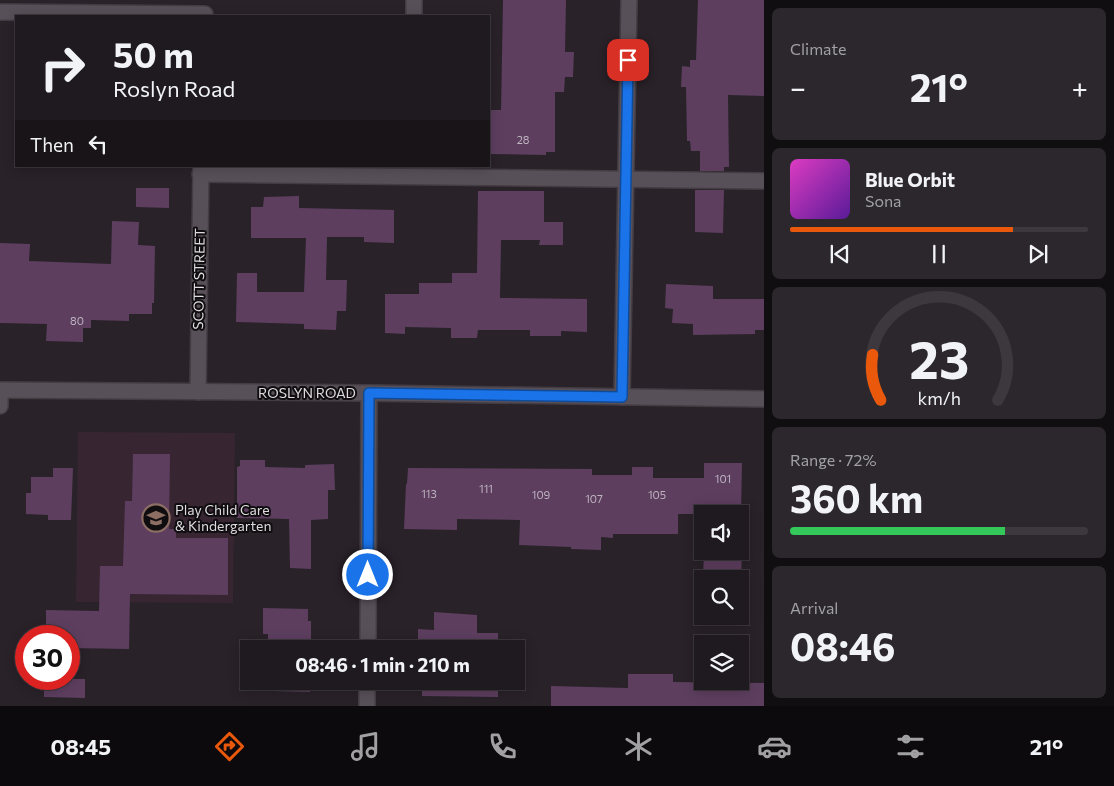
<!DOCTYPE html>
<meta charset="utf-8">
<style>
:root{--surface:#1f1a1f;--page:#2c272c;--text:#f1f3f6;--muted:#a1a1a4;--line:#3c383d;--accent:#ea580c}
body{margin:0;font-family:Commissioner,sans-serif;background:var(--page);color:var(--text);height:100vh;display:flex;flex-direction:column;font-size:19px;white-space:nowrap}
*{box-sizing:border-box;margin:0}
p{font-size:16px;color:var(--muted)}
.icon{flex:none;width:28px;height:28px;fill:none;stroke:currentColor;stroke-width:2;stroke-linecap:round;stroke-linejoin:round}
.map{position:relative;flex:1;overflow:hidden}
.sheet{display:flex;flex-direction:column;gap:8px;padding:8px;background:#110e11;width:350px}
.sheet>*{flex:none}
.banner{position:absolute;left:15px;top:15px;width:475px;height:152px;border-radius:0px;box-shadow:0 2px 12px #0003,0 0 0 1px var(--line);background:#1f1a1f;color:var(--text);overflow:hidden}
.controls{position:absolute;left:694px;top:505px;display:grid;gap:10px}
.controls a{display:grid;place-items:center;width:55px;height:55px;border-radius:0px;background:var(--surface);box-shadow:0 2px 12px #0003,0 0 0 1px var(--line);font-size:25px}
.speed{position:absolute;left:15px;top:625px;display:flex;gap:10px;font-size:25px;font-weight:700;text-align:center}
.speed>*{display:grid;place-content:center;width:65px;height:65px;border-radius:50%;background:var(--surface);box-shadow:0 2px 12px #0003,0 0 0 1px var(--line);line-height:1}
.speed .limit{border:8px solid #d22;background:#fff;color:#111}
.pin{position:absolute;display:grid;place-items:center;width:42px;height:42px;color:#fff;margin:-21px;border-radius:10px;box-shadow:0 2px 8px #0006}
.me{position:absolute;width:55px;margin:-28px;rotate:0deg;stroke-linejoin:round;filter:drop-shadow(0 0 4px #0008)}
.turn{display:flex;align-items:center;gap:18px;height:105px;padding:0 15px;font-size:22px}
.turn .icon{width:65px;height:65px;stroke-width:2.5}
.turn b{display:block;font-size:35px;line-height:42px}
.then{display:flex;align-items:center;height:48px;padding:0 15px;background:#0003;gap:10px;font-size:19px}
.big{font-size:38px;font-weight:700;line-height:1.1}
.sheet .widget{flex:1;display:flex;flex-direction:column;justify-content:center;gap:8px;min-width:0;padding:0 18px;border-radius:8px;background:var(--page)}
.sheet .dial{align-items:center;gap:0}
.dial svg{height:130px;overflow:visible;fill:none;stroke:var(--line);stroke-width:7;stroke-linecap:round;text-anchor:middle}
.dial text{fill:var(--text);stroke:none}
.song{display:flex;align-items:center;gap:15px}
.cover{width:60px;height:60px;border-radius:8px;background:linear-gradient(135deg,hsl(310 70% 55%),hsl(270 70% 35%))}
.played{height:5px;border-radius:2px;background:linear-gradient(90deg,var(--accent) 75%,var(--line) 75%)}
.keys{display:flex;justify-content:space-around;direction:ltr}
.heat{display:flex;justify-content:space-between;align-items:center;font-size:28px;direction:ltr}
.charge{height:8px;border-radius:4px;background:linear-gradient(90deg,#34c759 72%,var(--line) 0)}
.trip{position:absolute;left:240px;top:640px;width:285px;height:50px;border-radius:0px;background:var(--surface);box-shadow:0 2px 12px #0003,0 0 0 1px var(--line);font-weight:700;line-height:50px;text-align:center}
.tabs{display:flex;height:80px;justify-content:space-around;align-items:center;background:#0c0a0c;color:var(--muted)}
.tabs .icon{width:35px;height:35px}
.tabs .on{color:var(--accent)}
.tabs b{font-size:22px;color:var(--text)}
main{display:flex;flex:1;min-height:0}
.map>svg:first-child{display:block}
.education{fill:#372631}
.building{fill:#5d3e5f}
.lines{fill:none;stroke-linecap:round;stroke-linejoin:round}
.minor-casing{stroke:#433d43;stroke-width:18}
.minor{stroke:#585058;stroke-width:15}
.route-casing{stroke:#114b97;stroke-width:12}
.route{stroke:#1a73e8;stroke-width:9}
.labels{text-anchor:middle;stroke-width:4;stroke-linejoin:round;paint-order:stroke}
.number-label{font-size:11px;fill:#beb4bf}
.street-label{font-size:14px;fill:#dfdbdf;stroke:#100d10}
.poi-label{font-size:14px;fill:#dfdbdf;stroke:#100d10;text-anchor:start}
</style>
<main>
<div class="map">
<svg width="764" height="706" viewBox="0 0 764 706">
<rect width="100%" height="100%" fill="#292229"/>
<polygon class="education" points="78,432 235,433 233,603 76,602"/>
<g class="building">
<polygon points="503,0 566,0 565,52 574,52 573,77 565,77 564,92 555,92 555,152 546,152 546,155 490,154 490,110 501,110"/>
<polygon points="698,0 764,0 764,96 728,95 729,167 724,167 724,171 700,171 700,151 691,151 690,141 687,141 686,87 681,87 682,66 690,67 690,60 696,60"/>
<polygon points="136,188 169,188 169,208 136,207"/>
<polygon points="695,190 724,190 723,233 695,232"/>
<polygon points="478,191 544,191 544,222 563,222 563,245 539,245 540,240 501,240 500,298 587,299 587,332 561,331 561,336 530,336 530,330 478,330 477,338 451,338 451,328 405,327 405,334 385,333 385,294 419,294 419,283 452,283 452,273 477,273"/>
<polygon points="299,196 299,208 394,210 394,243 364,242 364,237 327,237 326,280 347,280 346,311 337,311 336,330 304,329 304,324 236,322 237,273 257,273 257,292 304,292 306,238 251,238 251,207 263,207 264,197"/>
<polygon points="112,221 139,222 138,245 155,246 154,303 152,303 152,314 129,314 129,321 91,320 91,328 83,328 83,342 46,341 47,324 0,323 0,243 30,244 29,261 111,264"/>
<polygon points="666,284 713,286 713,299 764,299 764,330 755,330 755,334 693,335 693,324 672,323 673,309 665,308"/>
<polygon points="133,454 170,454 169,529 176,529 176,538 228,538 228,595 130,594 129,649 69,648 69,636 46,636 46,610 99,611 100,566 123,566 125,501 132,501"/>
<polygon points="240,460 265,460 265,467 305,468 305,465 334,464 335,490 328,490 328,519 311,520 311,569 290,568 289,519 237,518 237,467 240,466"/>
<polygon points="704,463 742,463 741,514 678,514 678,534 613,534 613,538 601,537 601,550 571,549 571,547 519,545 520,520 457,519 457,530 404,529 406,484 407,484 408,468 592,469 592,475 632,475 632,467 653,467 653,478 704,478"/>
<polygon points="53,468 73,468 71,520 48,520 48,515 26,514 26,493 31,493 31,477 53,477"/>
<polygon points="704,551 742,551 741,579 703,579"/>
<polygon points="263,608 308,609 308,621 311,621 311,649 273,649 274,646 268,646 268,634 263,634"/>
<polygon points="434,612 477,615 477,633 498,633 498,649 418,649 418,629 434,630"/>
<polygon points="628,674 673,674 673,682 764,683 764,706 551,706 551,686 628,688"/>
<polygon points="44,679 85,679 85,698 44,697"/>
<polygon points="273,681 310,681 310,692 273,691"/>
<polygon points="422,681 498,681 498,697 422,696"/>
</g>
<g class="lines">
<g class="minor-casing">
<g id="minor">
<polyline points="0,12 205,14"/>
<polyline points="414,16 414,0"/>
<polyline points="200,174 764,181"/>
<polyline points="0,390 369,393 764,399"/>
<polyline points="198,392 201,166"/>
<polyline points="622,397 629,0"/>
<polyline points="0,406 0,390"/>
<polyline points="368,649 369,393"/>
<polyline points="367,706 367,681"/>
</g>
</g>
<use href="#minor" class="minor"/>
</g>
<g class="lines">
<g class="route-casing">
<polyline id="route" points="368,575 369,393 622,397 628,60"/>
</g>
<use href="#route" class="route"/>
</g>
<defs>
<g id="school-ring" transform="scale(1.4375)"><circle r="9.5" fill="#100d10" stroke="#8d6e63" stroke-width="1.5"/><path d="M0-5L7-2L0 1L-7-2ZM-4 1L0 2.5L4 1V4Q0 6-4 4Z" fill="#8d6e63"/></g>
</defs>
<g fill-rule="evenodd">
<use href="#school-ring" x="156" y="518"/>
</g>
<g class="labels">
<g class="number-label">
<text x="523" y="144">28</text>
<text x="77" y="325">80</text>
<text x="723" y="483">101</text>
<text x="486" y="493">111</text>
<text x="429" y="498">113</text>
<text x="541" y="499">109</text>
<text x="657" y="499">105</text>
<text x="594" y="503">107</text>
</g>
<g class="street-label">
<text transform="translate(199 279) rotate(-89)" y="5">SCOTT STREET</text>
<text x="307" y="398">ROSLYN ROAD</text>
</g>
<g class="poi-label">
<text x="175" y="515">Play Child Care<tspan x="175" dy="16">&amp; Kindergarten</tspan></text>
</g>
</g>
</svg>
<div class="controls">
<a><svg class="icon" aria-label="sound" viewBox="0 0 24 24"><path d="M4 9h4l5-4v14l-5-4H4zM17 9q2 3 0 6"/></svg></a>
<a><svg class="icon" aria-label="search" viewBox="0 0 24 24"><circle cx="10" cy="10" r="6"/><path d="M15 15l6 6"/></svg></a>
<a><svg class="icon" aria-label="layers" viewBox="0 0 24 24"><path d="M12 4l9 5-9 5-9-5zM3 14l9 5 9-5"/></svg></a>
</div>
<div class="speed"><div class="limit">30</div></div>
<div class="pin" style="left:628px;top:60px;background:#d93025"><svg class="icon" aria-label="arrive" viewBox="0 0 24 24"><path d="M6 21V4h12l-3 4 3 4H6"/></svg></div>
<svg class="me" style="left:368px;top:575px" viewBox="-20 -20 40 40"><circle r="17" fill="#1a73e8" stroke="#fff" stroke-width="3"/><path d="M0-11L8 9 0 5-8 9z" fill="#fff"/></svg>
<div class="trip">08:46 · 1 min · 210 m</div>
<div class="banner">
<div class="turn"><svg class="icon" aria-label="right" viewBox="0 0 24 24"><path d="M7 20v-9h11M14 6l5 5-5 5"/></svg><div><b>50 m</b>Roslyn Road</div></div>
<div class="then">Then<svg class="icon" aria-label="left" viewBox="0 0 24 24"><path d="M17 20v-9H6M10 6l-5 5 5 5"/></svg></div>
</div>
</div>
<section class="sheet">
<div class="widget"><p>Climate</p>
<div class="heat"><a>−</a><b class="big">21°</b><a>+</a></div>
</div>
<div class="widget">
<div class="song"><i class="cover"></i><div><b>Blue Orbit</b><p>Sona</p></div></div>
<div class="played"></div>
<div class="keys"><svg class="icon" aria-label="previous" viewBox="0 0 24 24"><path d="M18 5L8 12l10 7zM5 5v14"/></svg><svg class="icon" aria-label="pause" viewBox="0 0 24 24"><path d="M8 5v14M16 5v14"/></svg><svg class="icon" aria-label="next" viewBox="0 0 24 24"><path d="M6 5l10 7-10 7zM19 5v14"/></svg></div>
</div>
<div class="widget dial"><svg viewBox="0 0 100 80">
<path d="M14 69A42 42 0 1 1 86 69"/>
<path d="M14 69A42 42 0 0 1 9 41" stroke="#ea580c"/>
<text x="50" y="56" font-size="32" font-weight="700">23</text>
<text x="50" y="72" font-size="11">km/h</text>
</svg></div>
<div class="widget"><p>Range · 72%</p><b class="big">360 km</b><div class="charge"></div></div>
<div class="widget"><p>Arrival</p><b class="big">08:46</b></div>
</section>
</main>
<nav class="tabs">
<b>08:45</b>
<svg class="icon on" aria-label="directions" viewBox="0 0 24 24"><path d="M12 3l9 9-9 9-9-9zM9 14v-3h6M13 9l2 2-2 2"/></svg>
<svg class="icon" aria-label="music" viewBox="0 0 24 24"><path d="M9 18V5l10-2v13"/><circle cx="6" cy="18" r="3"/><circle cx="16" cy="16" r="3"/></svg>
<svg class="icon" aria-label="phone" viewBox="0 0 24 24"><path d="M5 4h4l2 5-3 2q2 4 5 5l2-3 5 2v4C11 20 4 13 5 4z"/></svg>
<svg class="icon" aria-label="climate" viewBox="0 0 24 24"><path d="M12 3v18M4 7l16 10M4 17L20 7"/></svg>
<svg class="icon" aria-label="car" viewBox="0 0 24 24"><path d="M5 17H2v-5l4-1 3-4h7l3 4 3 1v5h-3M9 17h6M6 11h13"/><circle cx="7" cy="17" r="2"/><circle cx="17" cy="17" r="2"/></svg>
<svg class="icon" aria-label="filters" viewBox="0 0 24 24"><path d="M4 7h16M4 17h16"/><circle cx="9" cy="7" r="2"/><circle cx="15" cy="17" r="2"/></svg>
<b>21°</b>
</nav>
